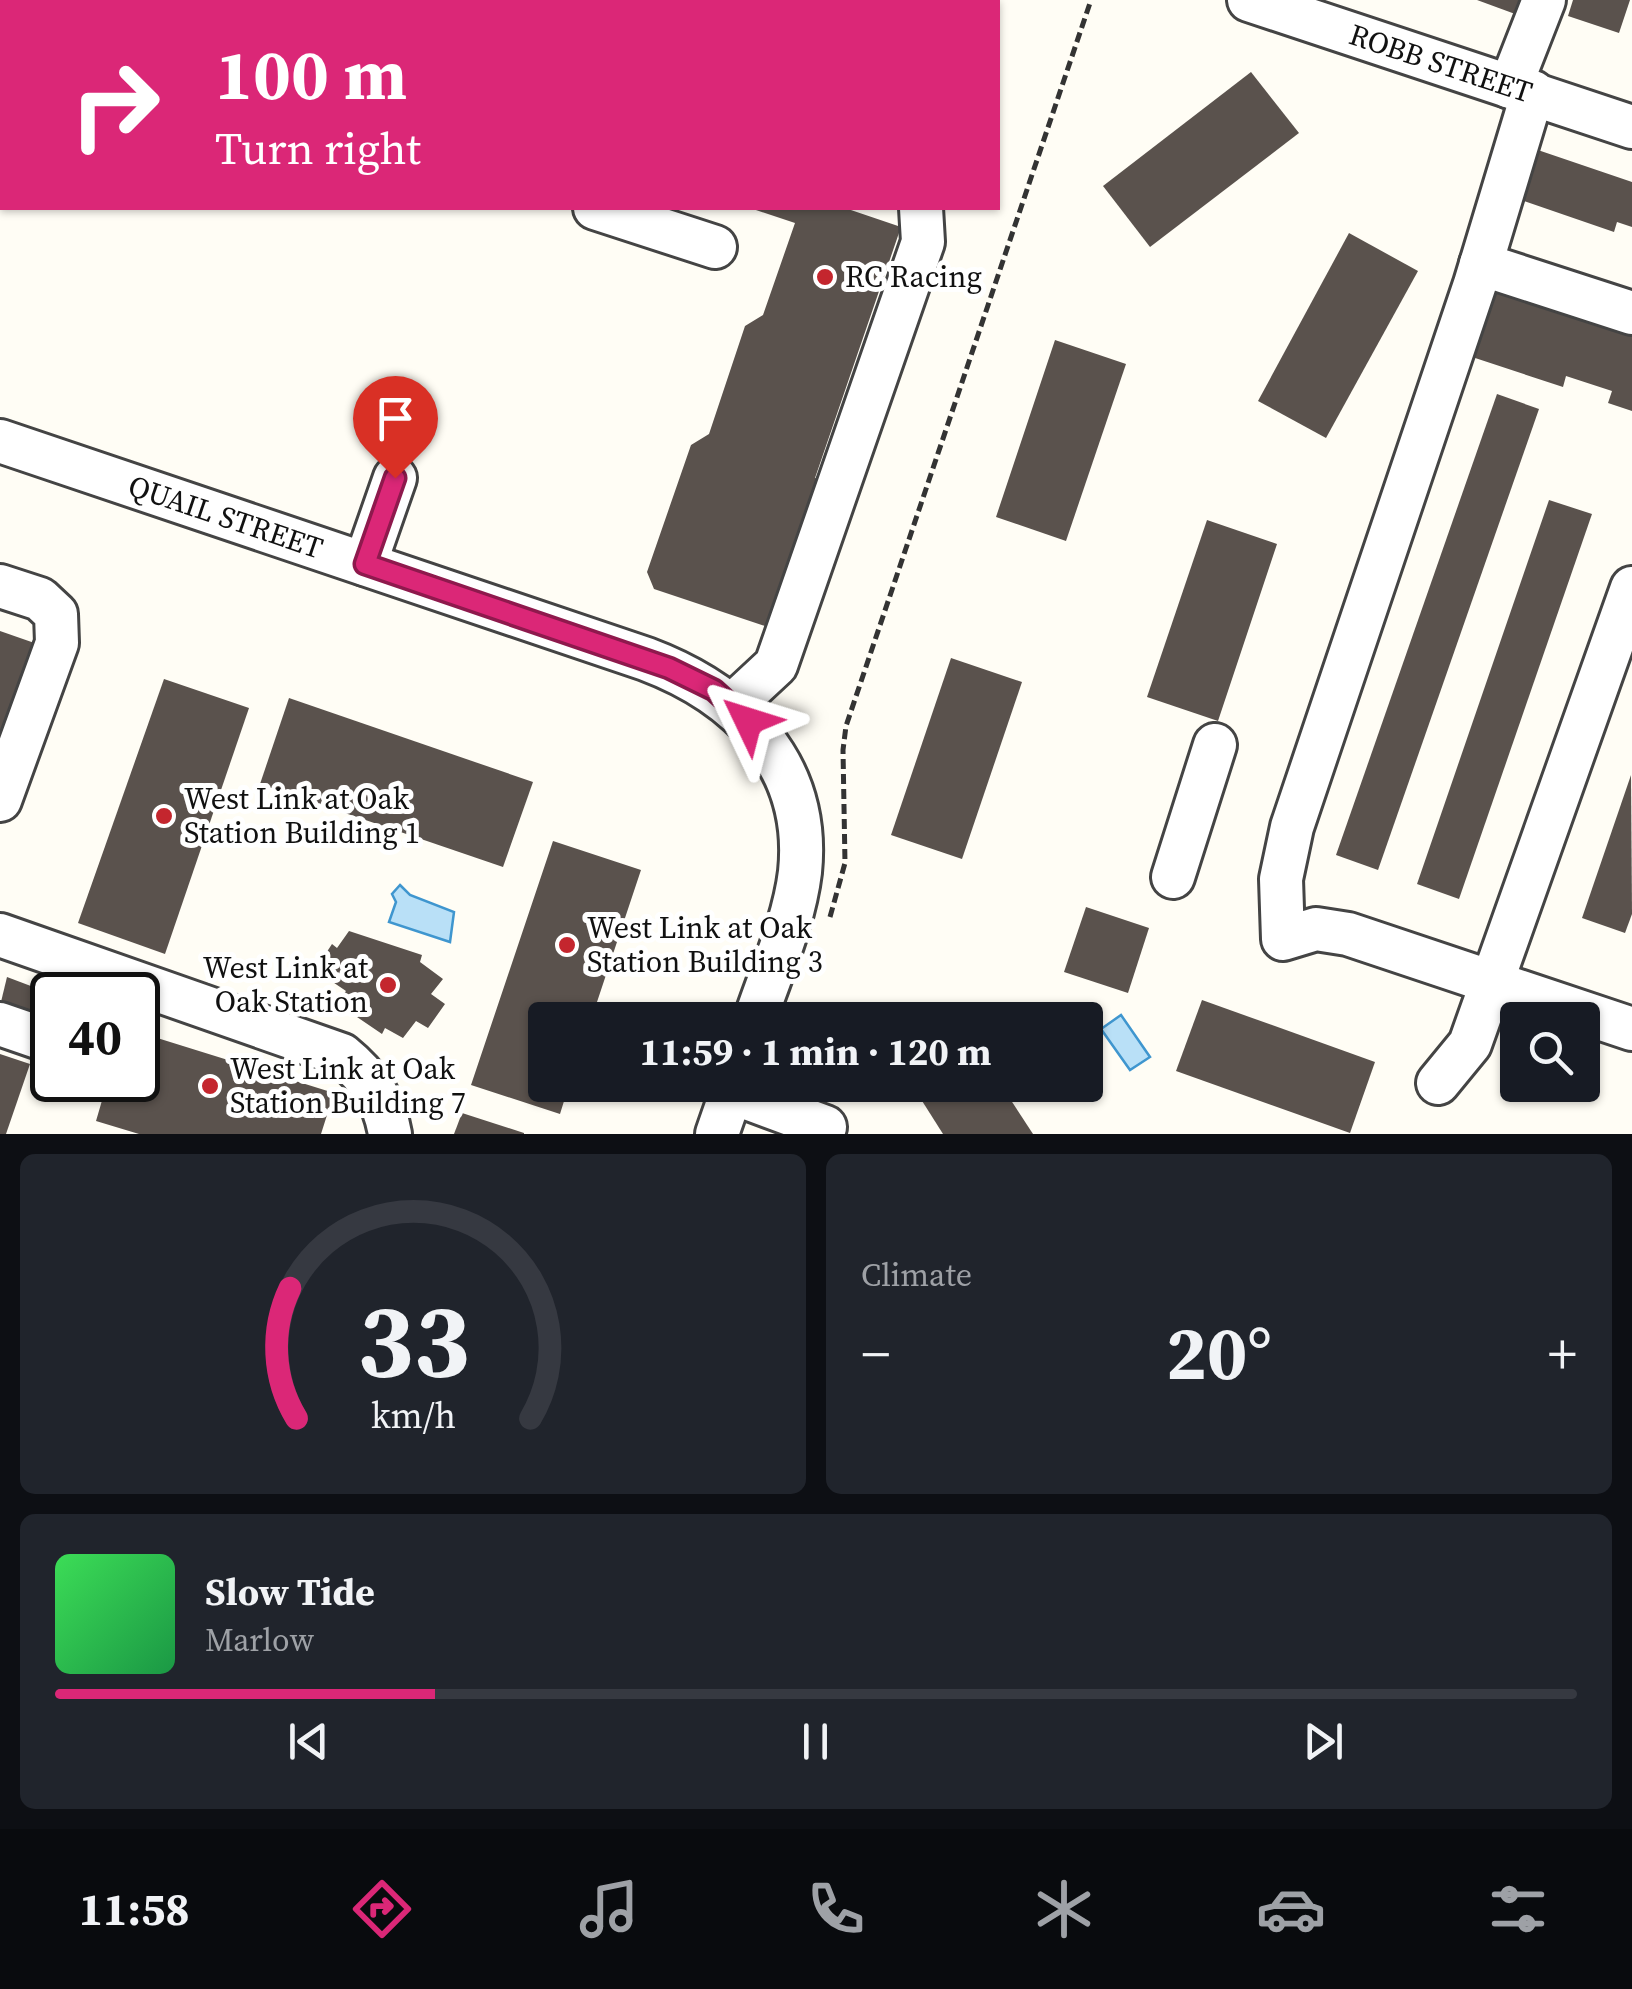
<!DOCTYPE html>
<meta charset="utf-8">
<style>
:root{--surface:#171b24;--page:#20242c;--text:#f1f3f6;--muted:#9ea1a6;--line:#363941;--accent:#db2777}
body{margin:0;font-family:"Source Serif 4",serif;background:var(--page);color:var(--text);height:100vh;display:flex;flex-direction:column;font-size:38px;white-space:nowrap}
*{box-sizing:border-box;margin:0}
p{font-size:32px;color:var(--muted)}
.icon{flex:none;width:55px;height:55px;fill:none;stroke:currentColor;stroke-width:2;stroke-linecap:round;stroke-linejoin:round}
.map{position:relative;height:1134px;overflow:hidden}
.details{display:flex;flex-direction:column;gap:20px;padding:20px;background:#0d0f14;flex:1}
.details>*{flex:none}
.top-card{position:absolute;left:0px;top:0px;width:1000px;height:210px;box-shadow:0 2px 8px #0004;background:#db2777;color:#fff;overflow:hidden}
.controls{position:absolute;left:1500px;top:1002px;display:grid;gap:20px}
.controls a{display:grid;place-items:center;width:100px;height:100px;border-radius:10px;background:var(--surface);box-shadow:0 2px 8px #0004;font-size:50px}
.speed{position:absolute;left:30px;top:972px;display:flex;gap:20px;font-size:50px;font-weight:700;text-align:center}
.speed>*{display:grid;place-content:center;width:130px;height:130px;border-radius:50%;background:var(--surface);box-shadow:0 2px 8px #0004;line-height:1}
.speed .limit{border:5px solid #111;border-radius:15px;background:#fff;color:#111}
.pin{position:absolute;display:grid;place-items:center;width:85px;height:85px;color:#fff;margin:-102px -42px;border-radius:50% 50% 50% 0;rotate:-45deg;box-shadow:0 0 10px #0007}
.pin .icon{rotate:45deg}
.me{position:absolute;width:110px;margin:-55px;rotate:311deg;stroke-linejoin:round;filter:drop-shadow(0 0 8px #0008)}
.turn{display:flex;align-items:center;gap:35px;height:210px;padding:0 50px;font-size:45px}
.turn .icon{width:130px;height:130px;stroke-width:2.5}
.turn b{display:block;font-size:70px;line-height:85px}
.big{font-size:75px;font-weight:700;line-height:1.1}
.details .widget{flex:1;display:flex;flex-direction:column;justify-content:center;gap:15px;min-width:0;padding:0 35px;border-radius:15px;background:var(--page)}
.details .dial{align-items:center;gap:0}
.dial svg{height:260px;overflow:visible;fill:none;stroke:var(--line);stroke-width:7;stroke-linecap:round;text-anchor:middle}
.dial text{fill:var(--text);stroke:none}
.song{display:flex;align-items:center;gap:30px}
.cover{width:120px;height:120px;border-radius:15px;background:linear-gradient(135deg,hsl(130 70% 55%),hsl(140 70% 35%))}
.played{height:10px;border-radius:5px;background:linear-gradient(90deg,var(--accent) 25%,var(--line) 25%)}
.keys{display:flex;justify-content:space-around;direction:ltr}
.heat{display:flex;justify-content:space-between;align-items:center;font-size:55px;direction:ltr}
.details .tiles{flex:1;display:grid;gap:20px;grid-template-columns:1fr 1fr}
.widget:last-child{grid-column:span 2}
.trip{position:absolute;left:528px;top:1002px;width:575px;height:100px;border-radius:10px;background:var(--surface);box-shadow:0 2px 8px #0004;font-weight:700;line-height:100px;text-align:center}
.tabs{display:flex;height:160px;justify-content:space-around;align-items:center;background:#090b0e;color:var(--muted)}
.tabs .icon{width:70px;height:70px}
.tabs .active{color:var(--accent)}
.tabs b{font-size:45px;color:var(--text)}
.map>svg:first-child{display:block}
.water{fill:#b9e0f7;stroke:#3f96cf;stroke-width:2.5}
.building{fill:#5a524d}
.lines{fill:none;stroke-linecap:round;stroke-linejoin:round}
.minor-casing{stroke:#444;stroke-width:48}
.path{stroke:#333;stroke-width:5;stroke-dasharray:10 5;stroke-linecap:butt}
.minor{stroke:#fff;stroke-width:42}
.route-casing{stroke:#8e194d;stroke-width:25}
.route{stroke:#db2777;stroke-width:18}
.poi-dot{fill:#c4262e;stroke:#fff;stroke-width:4}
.labels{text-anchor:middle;stroke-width:10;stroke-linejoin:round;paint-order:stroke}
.street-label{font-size:30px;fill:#111;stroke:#fff}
.poi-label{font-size:30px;fill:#111;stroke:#fff;text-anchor:start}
</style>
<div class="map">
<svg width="1632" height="1134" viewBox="0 0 1632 1134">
<rect width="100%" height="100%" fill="#fffdf5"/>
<g class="water">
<polygon points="400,885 410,895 454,912 450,942 389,922 396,902 392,894"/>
<polygon points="1121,1015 1150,1057 1130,1070 1101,1029"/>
</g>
<g class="building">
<polygon points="1477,0 1535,0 1529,19"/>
<polygon points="1573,0 1630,0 1619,33 1568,16"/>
<polygon points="1251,72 1299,133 1150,247 1103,186"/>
<polygon points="1532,148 1632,182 1632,227 1617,222 1614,232 1515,198"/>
<polygon points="750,208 845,208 901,227 815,478 828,481 777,630 654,589 647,572 691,445 709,434 745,326 763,315 795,223"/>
<polygon points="1349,233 1418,271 1326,438 1258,401"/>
<polygon points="1491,274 1632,321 1632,411 1608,403 1612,391 1566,376 1563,387 1463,354"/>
<polygon points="1055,340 1126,364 1066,541 996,517"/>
<polygon points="1497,394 1539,409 1378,870 1336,855"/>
<polygon points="1549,500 1592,514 1459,899 1417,884"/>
<polygon points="1207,520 1277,544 1218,721 1147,697"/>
<polygon points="0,631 43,646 0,768"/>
<polygon points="951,658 1022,682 962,859 891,835"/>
<polygon points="164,679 249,708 165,954 78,923"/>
<polygon points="289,698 533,782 503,867 260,784"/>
<polygon points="1631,775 1632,914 1625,933 1582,918"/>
<polygon points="553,841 641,870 591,1020 545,1020 545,1085 569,1085 560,1114 471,1085"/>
<polygon points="1086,907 1149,928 1128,993 1064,972"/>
<polygon points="349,931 422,955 420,962 443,979 431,994 445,1004 428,1028 416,1021 403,1038 385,1028 382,1034 357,1017 362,1010 342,996 346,991 315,970 332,944 337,948"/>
<polygon points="7,977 52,994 52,1024 0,1006"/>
<polygon points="1202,1000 1375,1062 1350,1133 1176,1071"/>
<polygon points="138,1032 334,1093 321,1134 139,1134 96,1121 108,1080 138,1080"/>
<polygon points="0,1054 30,1064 6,1134 0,1134"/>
<polygon points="912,1085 1001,1085 1033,1134 943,1134"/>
<polygon points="462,1113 524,1133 524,1134 454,1134"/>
</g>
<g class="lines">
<g class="minor-casing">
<g id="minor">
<polyline points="763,0 770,2"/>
<path id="s1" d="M1249,0L1632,127"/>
<polyline points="0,5 2,6"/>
<polyline points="1510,87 1544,0"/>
<polyline points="1533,92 1475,284 1292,827 1281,879 1283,939 1316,929 1348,934 1632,1029"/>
<polyline points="595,208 715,247"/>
<polyline points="1481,264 1632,313"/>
<path id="s2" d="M0,441L646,659C739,694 811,764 800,872C794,922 771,972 755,1020"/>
<polyline points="365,564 395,478"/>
<polyline points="0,586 40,599 56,614 57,643 0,800"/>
<polyline points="733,705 776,665 923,242 921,208"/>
<polyline points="1173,877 1215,745"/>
<path d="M0,935L342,1055C369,1077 384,1099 390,1134"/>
<polyline points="0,1024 52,1042"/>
<polyline points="1438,1083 1470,1044 1632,588"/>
<polyline points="731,1092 825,1127"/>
<polyline points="717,1134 734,1085"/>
</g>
</g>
<polyline class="path" points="830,917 845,863 843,750 846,726 1091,0"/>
<use href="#minor" class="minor"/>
</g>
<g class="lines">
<g class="route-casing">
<polyline id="route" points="395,478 365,564 669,668 714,690 748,721"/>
</g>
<use href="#route" class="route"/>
</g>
<g class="poi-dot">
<circle cx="825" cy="277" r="10"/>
<circle cx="164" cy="816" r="10"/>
<circle cx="567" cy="945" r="10"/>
<circle cx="388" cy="985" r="10"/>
<circle cx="210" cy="1086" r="10"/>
</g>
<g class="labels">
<g class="street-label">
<text dy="10" stroke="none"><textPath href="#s1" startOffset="202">ROBB STREET</textPath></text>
<text dy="10" stroke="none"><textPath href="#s2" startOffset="238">QUAIL STREET</textPath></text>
</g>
<g class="poi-label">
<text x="845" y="287">RC Racing</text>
<text x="184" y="809">West Link at Oak<tspan x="184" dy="34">Station Building 1</tspan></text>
<text x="587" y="938">West Link at Oak<tspan x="587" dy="34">Station Building 3</tspan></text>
<text x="368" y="978" text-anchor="end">West Link at<tspan x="368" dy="34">Oak Station</tspan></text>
<text x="230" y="1079">West Link at Oak<tspan x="230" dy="34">Station Building 7</tspan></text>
</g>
</g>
</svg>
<div class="controls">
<a><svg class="icon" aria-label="search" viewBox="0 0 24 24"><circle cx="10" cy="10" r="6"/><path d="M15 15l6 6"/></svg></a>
</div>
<div class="speed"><div class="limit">40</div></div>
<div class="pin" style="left:395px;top:478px;background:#d93025"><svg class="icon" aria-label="arrive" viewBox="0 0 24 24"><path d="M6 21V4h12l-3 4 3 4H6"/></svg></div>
<svg class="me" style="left:748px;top:721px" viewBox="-20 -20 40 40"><path d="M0-17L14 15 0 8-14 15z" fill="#db2777" stroke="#fff" stroke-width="4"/></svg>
<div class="trip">11:59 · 1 min · 120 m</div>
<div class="top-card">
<div class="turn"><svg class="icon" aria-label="right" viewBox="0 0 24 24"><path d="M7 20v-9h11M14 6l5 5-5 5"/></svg><div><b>100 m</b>Turn right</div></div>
</div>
</div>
<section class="details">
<div class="tiles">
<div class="widget dial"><svg viewBox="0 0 100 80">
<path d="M14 69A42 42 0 1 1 86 69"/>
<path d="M14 69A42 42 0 0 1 12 29" stroke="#db2777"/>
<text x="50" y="56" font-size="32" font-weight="700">33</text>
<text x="50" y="72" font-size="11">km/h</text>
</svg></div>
<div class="widget"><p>Climate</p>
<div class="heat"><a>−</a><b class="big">20°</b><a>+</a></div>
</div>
<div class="widget">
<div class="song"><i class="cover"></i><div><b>Slow Tide</b><p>Marlow</p></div></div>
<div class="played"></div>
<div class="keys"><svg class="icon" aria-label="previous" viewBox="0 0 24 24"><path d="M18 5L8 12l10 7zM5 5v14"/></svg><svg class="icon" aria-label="pause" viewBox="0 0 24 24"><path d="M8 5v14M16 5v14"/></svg><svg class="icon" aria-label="next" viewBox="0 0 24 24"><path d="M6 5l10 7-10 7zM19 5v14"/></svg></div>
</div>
</div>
</section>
<nav class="tabs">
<b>11:58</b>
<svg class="icon active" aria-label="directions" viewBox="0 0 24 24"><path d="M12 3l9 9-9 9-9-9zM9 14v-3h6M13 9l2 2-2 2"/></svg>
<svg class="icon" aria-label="music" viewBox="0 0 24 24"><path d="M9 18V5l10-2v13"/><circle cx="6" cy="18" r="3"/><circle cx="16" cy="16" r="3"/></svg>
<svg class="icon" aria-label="phone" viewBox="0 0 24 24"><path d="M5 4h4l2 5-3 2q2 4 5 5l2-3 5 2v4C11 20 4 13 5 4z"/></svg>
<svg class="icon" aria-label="climate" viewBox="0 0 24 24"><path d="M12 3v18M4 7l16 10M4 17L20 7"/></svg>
<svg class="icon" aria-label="car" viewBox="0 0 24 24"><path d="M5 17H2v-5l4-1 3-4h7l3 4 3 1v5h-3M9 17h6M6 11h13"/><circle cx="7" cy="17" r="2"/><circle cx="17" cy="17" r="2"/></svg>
<svg class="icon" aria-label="filters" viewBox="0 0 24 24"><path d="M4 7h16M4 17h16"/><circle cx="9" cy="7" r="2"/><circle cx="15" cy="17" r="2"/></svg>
</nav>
